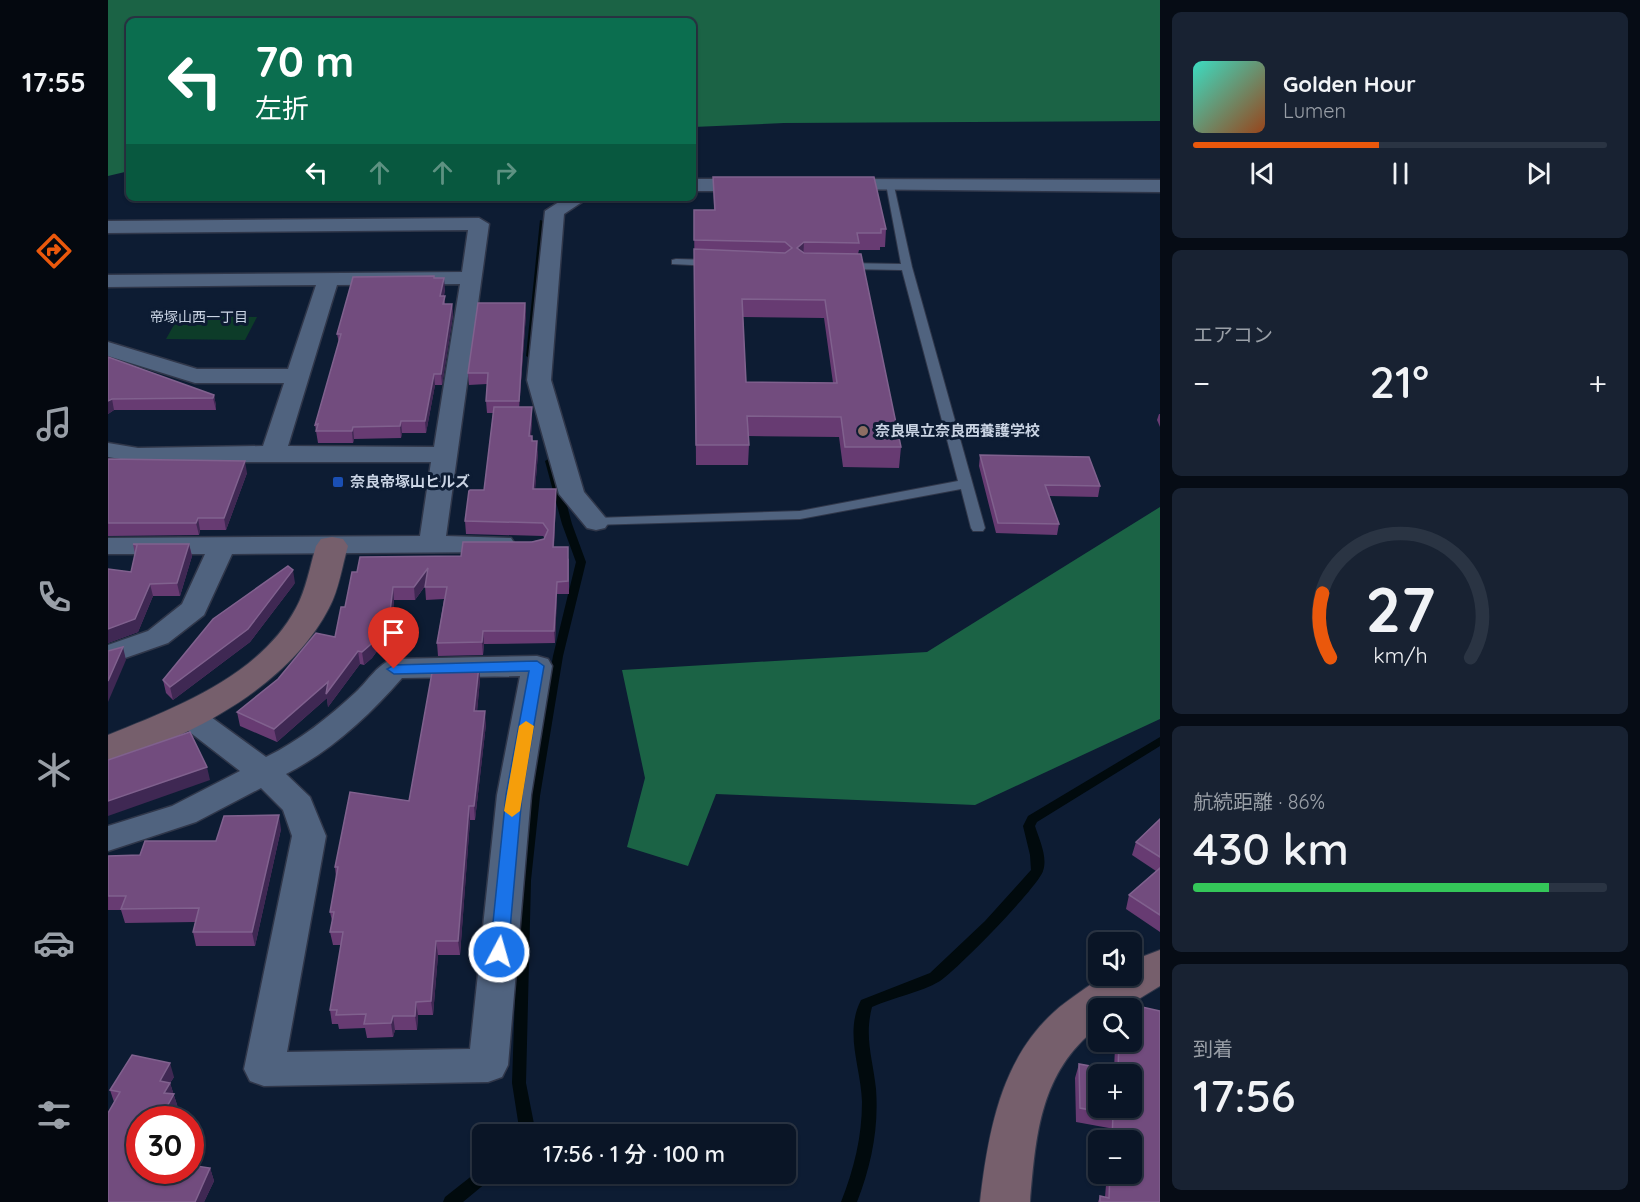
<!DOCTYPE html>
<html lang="ja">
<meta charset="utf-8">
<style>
:root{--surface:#0a1526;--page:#182232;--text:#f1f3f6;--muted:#999fa7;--line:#2a3443;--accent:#ea580c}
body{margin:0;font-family:Quicksand,"Noto Sans JP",sans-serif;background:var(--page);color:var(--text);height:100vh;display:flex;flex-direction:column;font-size:22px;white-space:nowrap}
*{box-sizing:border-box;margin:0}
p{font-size:20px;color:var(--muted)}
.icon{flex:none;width:33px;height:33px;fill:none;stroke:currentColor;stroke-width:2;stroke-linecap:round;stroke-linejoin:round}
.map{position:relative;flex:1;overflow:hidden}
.sheet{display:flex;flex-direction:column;gap:12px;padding:12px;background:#060c15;width:480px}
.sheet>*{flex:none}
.top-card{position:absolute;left:18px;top:18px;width:570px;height:183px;border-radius:9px;box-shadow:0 2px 4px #0004,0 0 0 2px var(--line);background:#0b6e4f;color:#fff;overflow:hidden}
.controls{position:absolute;left:980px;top:932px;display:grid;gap:12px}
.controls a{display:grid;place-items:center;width:54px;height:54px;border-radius:9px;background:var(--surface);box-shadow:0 2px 4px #0004,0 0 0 2px var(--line);font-size:30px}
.speed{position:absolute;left:18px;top:1106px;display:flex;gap:12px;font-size:30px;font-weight:700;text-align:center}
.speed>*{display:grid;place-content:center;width:78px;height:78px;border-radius:50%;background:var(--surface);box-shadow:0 2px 4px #0004,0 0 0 2px var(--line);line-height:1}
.speed .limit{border:9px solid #d22;background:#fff;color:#111}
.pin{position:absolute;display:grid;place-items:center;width:51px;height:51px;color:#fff;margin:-62px -26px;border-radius:50% 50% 50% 0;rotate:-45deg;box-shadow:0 0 6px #0007}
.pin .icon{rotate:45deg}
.me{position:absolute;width:66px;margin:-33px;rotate:6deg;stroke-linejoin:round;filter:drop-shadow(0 0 4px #0008)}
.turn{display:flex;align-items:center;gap:21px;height:126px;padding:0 30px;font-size:27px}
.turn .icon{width:78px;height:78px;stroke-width:2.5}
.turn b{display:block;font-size:42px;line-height:51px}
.lanes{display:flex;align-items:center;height:57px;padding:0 30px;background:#0003;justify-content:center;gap:30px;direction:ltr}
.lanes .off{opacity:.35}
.big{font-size:45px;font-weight:600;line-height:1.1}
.sheet .widget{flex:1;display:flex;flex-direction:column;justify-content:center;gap:9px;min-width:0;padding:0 21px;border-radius:9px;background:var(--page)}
.sheet .dial{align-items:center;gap:0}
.dial svg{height:156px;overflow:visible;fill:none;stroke:var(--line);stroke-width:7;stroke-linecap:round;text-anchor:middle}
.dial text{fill:var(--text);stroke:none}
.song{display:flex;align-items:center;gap:18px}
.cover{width:72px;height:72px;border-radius:9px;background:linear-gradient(135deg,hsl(170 70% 55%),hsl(20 70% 35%))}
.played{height:6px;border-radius:3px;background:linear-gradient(90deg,var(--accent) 45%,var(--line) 45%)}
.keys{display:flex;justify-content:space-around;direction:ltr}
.heat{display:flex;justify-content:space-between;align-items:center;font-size:33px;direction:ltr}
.charge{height:9px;border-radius:4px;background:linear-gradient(90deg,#34c759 86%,var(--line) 0)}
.trip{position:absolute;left:364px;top:1124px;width:324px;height:60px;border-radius:9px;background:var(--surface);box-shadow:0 2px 4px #0004,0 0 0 2px var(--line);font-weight:600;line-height:60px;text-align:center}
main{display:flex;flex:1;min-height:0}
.tab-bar{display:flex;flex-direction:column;width:108px;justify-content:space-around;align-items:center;background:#04080f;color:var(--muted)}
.tab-bar .icon{width:42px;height:42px}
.tab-bar .current{color:var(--accent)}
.tab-bar b{font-size:27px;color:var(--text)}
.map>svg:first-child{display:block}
.green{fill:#0d3c29}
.forest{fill:#1b6345}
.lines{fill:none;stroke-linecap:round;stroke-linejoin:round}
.stream{fill:#010a0d;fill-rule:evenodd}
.lane-casing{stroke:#30374a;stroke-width:2}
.street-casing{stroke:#30374a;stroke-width:3}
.secondary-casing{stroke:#30374a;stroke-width:2}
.lane{fill:#50637f;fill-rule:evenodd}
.street{fill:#50637f;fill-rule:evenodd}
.secondary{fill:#765f6c;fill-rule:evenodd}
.wall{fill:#673b72;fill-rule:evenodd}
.shaded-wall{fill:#3f2853}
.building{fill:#724c7e;stroke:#80618e;stroke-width:1.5;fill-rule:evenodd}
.route{fill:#1a73e8;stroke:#114b97;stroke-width:1.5}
.slow{fill:#f59e0b}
.education-dot{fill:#8d6e63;stroke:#0d1c33;stroke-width:2}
.transit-dot{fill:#1a4fb4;stroke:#0d1c33;stroke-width:2}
.labels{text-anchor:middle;stroke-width:6;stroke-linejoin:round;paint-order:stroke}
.far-neighbourhood-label{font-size:14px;fill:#cad4e4;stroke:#0d1c33}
.poi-label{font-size:15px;font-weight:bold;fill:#cad4e4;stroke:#0d1c33;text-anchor:start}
</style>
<main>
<nav class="tab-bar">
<b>17:55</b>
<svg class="icon current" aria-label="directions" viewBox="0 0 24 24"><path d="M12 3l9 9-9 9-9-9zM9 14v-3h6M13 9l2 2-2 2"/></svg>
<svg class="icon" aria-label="music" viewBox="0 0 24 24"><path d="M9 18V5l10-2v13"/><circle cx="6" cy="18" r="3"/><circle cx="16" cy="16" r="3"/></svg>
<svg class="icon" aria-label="phone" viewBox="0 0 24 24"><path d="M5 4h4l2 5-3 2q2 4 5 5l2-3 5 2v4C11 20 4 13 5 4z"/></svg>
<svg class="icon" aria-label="climate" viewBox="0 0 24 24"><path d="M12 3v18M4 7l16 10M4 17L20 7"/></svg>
<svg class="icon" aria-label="car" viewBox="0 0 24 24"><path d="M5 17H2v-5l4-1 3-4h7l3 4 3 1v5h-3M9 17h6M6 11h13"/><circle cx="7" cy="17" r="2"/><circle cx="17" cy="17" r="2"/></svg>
<svg class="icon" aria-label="filters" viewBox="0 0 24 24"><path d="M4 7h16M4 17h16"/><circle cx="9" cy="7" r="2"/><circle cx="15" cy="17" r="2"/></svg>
</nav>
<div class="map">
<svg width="1052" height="1202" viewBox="0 0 1052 1202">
<rect width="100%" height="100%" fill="#0d1c33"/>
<polygon class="green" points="71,316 149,317 137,340 58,339"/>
<g class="forest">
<polygon points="0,0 1052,0 1052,121 676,123 585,127 585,21 21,21 21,171 0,176"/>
<polygon points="1052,507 1052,719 867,805 608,794 580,866 519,847 537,778 514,670 819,652"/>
</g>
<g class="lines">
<g class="stream">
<polygon points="432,220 439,222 426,356 422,358 418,356"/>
<polygon points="442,458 447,461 464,524 478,562 455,656 432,796 423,880 418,1083 428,1134 412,1134 404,1083 411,880 420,796 445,656 468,562 454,524 437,461"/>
<path d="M1052,737V746L929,822L927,826C931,839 940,857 935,871C930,887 849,970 832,981C812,993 786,997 764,1007C756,1038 765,1059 768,1089C771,1129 763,1166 749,1202H733C746,1169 754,1137 754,1102C753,1067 736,1033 753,1000L822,973L877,921L923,870L922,855L915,826L920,816Z"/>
<polygon points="375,1167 375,1173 386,1173 384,1178 355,1202 335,1202 337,1197"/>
</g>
<g class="lane-casing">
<g id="lane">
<polygon points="778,184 786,186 804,267 877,528 875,531 865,531 863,528 853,489 692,519 483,525 481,522 488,518 692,511 850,481 794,270 737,269 732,266 737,263 793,264"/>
<polygon points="568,259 604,260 609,263 604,266 564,264 564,260"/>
</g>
</g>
<g class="street-casing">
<g id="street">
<polygon points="585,179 643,179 652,185 643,191 585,191"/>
<polygon points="731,179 1052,180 1052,192 724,189 722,185 724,181"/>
<polygon points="457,198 480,198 456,214 443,380 476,492 501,522 497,528 488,530 479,528 451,494 419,380 437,211"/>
<path d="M371,218L381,224L338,536L403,538L407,544L403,550L393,552L124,554L96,615L60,643L0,664V645L40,631L74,604L97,554H0V538L312,536L323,462H30L0,457V443L30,448L155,446L176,383H87L0,356V342L89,369H180L208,285L0,287V275L354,272L360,230L0,233V221ZM352,284L326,447L180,446L229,285Z"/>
<path d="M429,656L440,659L444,666L423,795L400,1065L394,1077L380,1082L156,1086L142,1081L136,1069L184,836L175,810L153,788L88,822L0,851V826L64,806L132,771L70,723L65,716L70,709L81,706L92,709L158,757C191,741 221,717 248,692C261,680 269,664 286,659ZM412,676L389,795L362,1049L179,1052L218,836L202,797L178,774C223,751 261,716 294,678Z"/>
</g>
</g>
<g class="secondary-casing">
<g id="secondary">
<path d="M224,537L235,539L240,546C234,566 231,590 221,608C181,686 82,738 0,762V735C67,708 152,676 188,608C198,590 202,566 208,546L213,539Z"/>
<path d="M1052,950V986L1016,1008H990V1027C932,1072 928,1134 922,1202H872C881,1124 896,1044 965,997C989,980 993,975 1023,975V961Z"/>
</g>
</g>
<use href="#lane" class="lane"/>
<use href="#street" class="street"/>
<use href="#secondary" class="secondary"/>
</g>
<g class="wall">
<path d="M605,177L778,229L777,247H772V250H751L750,254L793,447L791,468L735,467L731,437L640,436L641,445L640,465H588L586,210H606ZM635,317L716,318L725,383L638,382Z"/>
<polygon points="326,278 337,289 336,296 337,304 344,304 345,315 334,385 327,385 318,433 294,433 293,438 246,439 245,443 210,443 207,425 231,343 229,334"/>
<polygon points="417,303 418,314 411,407 424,407 424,418 423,436 430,453 427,489 448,501 446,547 461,559 461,594 449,594 447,643 376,644 375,655 330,656 329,643 336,599 318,600 317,586 307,600 286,600 283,632 264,658 256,665 252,664 220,707 219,698 169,742 132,726 129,712 227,637 249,572 353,556 436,539 437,538 435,536 358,534 357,521 376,490 385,413 379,413 378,401 379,384 361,385 360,373"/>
<polygon points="0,357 106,395 108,406 108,410 6,410 0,414"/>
<polygon points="1051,414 1052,414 1052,427 1049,420"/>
<polygon points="872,455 992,486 990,497 941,496 951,524 949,535 888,533 871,466"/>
<polygon points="0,459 139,473 118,530 92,530 91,535 0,536"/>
<polygon points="25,544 81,544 84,556 72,596 45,596 30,632 0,643 0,569 23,572 27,554"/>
<polygon points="187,583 142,642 65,700 58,693 55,680"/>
<polygon points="372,679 369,711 378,724 367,820 362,820 352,955 330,955 325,1015 310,1015 309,1030 287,1030 285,1037 259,1038 257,1028 231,1029 230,1024 224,1024 222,1010 233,945 225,945 222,932 224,921 222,912 228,878 227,867 301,801"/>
<polygon points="1052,819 1052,932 1018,909 1021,895 1048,871 1024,855 1028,842"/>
<polygon points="173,829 147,946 88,946 85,932 87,922 17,923 13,910 0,910 0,856 32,855"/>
<polygon points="1034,1007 1052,1202 990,1202 992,1196 997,1197 999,1173 1023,1173 1023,1140 1000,1140 1001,1128 968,1122 967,1078 971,1064 1006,1070 1007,1047 1008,1041 1023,1041 1023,1018 1024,1014 1032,1015"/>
<polygon points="66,1077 62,1083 70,1108 32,1170 102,1168 106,1181 96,1202 0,1202 6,1102 2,1090"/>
</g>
<g class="shaded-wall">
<polygon points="696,242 695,260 689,248"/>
<polygon points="336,278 337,289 333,307 332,296"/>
<polygon points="417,303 418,314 411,412 411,401"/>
<polygon points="344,304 345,315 334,385 333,374"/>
<polygon points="326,374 327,385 318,433 317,421"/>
<polygon points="106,395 108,406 108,410 105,398"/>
<polygon points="4,399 6,410 0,414 0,401"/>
<polygon points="424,407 424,418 422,448 421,436"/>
<polygon points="293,421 294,433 293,438 292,426"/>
<polygon points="245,427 246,439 245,443 244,431"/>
<polygon points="429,441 430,453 426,502 425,489"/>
<polygon points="137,461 139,473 118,530 116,518"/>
<polygon points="448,489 448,501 445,560 445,547"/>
<polygon points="90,518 92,530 91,535 88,523"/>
<polygon points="81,544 84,556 72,596 69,583"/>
<polygon points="320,568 321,580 307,600 306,587"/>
<polygon points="185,570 187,583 142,642 65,700 62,687"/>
<polygon points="449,582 449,594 447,643 446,631"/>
<polygon points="42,584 45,596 30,632 0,643 0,629"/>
<polygon points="285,587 286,600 283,632 264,658 256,665 254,652"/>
<polygon points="375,631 376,644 375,655 374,642"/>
<polygon points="15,647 18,660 0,702 0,681"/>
<polygon points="250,651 252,664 220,707 219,698 169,742 166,729"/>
<polygon points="371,666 372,679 368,724 366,711"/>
<polygon points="377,711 378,724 367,820 366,806"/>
<polygon points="99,767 102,780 0,816 0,801"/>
<polygon points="361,806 362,820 352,955 350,941"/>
<polygon points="171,815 173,829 147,946 144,932"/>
<polygon points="328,941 330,955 325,1015 323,1001"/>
<polygon points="308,1002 310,1015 309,1030 307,1016"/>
<polygon points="285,1016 287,1030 285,1037 283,1023"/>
<polygon points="62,1063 66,1077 62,1083 70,1108 64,1119 52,1119 52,1081"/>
<polygon points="102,1168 106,1181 96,1202 87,1202"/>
</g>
<g class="building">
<path d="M605,177H766L778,229H773V233H749L751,243L696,242L689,248L696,253L753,254L793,447H737L733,417L639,416L641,445H588L586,249L677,253L684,248L677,242L586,240V210H607ZM634,299L717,300L729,383L638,382Z"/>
<polygon points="326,276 326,278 336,278 332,296 337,296 335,304 344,304 333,374 326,374 317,421 293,421 292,426 245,427 244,431 208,431 210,424 207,425 233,334 229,334 245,277"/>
<polygon points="370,303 417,303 411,401 378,401 380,373 360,373"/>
<polygon points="0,357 106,395 105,398 4,399 0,401"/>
<polygon points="386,407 424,407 421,436 424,436 424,441 429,441 425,489 448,489 445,547 460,547 460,581 449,582 446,631 375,631 374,642 329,643 339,587 317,587 320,568 306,587 285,587 281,620 262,645 254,652 250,651 218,694 220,682 166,729 129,712 170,679 208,633 227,637 233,607 237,607 244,572 249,572 252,557 353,556 355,542 424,542 436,539 440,530 435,523 357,521 361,490 376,490"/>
<polygon points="872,455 981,457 992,486 937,485 951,524 890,523"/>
<polygon points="0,459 137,461 116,518 90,518 88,523 0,523"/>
<polygon points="25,544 81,544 69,583 42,584 27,619 0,629 0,569 23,572 29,545"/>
<polygon points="180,566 185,570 140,629 62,687 55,680 105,619"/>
<polygon points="15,647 0,681 0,651"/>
<polygon points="371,666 366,711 377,711 366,806 361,806 350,941 328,941 323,1001 308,1002 307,1016 285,1016 283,1023 256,1024 258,1014 228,1015 229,1010 222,1010 235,932 222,932 226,912 222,912 230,867 227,867 242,792 301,801 325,667"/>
<polygon points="82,732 99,767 0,801 0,760"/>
<polygon points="171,815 144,932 85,932 91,908 13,909 18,896 0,896 0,856 32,855 37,841 108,841 116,816"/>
<polygon points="1052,819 1052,857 1028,842"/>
<polygon points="1052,868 1052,915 1021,895"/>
<path d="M1034,1007L1052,1011V1202H992V1196L1001,1198L1002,1173H1023V1140H1004L1005,1114L972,1108L971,1064L1010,1071L1011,1041H1023V1035L1024,1036V1014L1034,1016ZM990,1074H1023V1107H990Z"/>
<polygon points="24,1055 62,1063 52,1081 62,1083 56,1093 66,1094 52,1119 32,1119 32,1170 82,1170 82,1165 102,1168 87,1202 0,1202 0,1113 12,1092 2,1090"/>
</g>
<polygon class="route" points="429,661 436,666 414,795 400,952 397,957 385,957 382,952 398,795 421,671 286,674 279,669 286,665"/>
<polygon class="slow" points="418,721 426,726 412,811 404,817 396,811 411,726"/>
<circle class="education-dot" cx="755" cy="431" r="6"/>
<rect class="transit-dot" x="224" y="476" width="12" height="12" rx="3"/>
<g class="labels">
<g class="far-neighbourhood-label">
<text x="91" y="322">帝塚山西一丁目</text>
</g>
<g class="poi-label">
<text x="767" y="436">奈良県立奈良西養護学校</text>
<text x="242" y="487">奈良帝塚山ヒルズ</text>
</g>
</g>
</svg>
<div class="controls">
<a><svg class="icon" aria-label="sound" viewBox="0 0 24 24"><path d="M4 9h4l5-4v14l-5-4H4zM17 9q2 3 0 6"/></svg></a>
<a><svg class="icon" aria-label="search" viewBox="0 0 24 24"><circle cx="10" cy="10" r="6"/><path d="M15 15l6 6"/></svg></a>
<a>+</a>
<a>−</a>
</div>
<div class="speed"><div class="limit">30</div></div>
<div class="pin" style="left:286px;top:669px;background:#d93025"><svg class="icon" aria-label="arrive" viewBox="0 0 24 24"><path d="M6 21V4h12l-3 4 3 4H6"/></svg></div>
<svg class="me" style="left:391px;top:952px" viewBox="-20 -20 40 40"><circle r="17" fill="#1a73e8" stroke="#fff" stroke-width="3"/><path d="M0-11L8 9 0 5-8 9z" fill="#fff"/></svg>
<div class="trip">17:56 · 1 分 · 100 m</div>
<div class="top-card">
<div class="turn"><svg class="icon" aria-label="left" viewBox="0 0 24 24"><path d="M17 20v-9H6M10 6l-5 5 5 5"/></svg><div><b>70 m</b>左折</div></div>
<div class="lanes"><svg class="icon" aria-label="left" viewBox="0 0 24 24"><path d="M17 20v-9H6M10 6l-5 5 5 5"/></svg><svg class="icon off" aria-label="ahead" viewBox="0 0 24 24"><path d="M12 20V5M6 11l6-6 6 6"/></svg><svg class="icon off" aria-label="ahead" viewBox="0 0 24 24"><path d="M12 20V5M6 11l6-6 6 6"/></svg><svg class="icon off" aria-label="right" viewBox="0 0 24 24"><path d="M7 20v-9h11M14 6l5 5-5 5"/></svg></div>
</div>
</div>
<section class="sheet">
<div class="widget">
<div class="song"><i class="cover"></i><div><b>Golden Hour</b><p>Lumen</p></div></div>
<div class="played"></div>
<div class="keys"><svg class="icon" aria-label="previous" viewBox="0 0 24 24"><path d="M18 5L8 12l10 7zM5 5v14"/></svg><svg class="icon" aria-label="pause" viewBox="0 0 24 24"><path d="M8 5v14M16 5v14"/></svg><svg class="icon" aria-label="next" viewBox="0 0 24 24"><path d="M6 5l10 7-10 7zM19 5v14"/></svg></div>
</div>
<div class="widget"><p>エアコン</p>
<div class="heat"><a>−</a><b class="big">21°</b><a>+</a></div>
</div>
<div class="widget dial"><svg viewBox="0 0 100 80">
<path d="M14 69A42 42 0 1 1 86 69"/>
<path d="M14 69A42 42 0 0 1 10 36" stroke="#ea580c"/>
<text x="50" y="56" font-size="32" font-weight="700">27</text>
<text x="50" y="72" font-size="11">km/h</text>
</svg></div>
<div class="widget"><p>航続距離 · 86%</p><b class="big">430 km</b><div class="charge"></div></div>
<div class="widget"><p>到着</p><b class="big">17:56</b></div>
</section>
</main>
